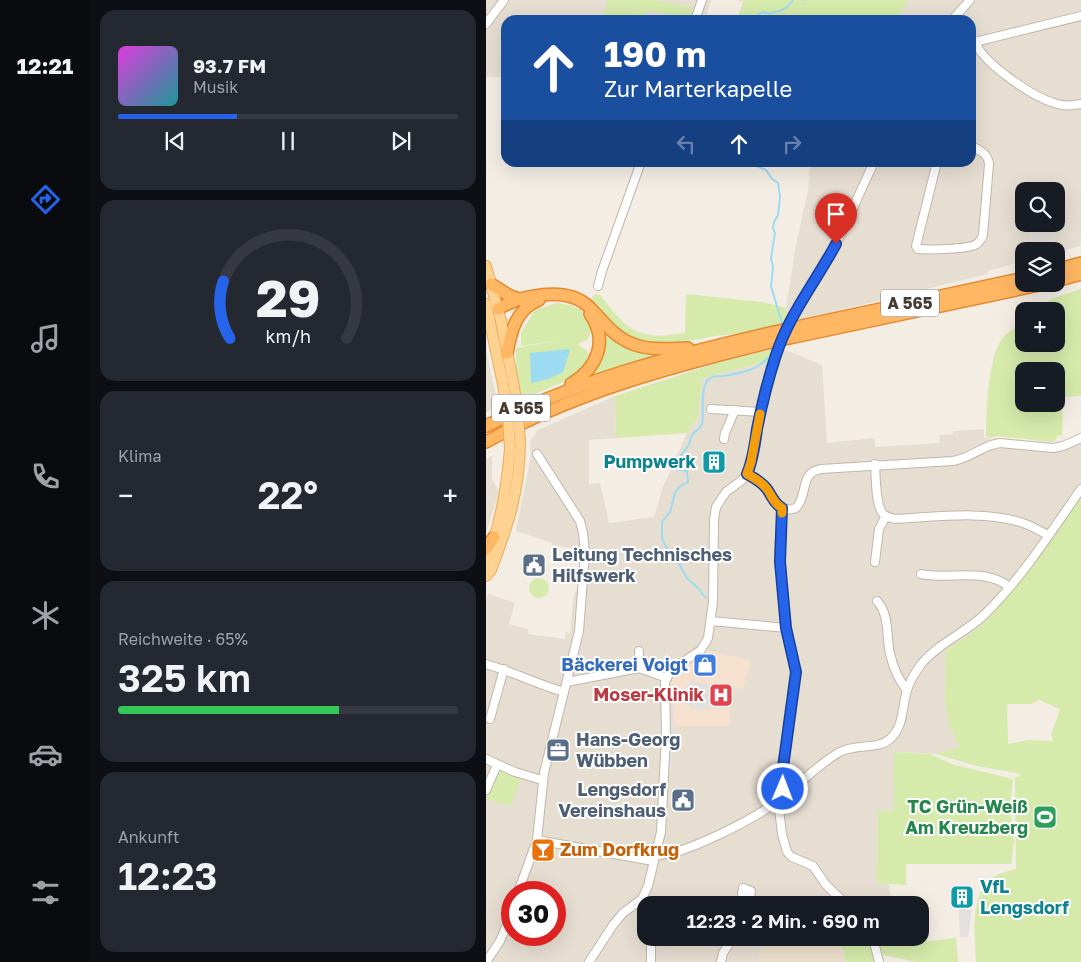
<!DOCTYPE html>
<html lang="de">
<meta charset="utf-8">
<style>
:root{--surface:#171b24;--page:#242831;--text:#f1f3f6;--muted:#9ea1a6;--line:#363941;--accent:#2563eb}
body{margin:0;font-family:"Golos Text",sans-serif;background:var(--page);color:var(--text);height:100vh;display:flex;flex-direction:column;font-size:19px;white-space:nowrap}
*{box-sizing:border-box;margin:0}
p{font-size:16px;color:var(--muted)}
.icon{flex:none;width:28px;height:28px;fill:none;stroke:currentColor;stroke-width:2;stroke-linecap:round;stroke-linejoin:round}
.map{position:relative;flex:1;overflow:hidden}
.drawer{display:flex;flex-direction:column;gap:10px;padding:10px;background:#0d0f14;width:396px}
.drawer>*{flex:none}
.hud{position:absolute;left:15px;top:15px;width:475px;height:152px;border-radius:15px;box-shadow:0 5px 20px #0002;background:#1a4fa0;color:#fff;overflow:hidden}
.controls{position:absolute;left:529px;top:182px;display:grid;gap:10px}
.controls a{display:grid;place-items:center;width:50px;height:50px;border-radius:10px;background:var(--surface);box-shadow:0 5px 20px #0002;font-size:25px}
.speed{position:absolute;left:15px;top:881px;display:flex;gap:10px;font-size:25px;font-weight:700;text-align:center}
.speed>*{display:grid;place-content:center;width:65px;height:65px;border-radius:50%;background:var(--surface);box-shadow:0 5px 20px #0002;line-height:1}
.speed .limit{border:8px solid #d22;background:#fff;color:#111}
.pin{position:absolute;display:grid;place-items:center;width:42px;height:42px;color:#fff;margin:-51px -21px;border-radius:50% 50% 50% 0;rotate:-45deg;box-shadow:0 0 5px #0007}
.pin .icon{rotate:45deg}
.me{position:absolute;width:55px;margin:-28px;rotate:1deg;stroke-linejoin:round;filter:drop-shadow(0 0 4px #0008)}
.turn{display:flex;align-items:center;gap:18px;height:105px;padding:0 20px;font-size:22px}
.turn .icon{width:65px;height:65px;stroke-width:2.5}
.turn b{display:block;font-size:35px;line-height:42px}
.lanes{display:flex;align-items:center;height:48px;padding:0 20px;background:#0003;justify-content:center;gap:25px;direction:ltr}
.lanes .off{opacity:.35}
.big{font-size:38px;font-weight:600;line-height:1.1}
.drawer .widget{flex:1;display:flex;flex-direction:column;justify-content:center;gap:8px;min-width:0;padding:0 18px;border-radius:15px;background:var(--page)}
.drawer .dial{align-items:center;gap:0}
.dial svg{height:130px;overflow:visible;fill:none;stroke:var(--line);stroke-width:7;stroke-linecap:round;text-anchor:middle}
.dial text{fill:var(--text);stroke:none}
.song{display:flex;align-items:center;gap:15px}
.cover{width:60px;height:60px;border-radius:8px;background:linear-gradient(135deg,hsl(300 70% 55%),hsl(180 70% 35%))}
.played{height:5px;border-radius:2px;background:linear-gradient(90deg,var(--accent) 35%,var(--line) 35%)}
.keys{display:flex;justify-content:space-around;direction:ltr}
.heat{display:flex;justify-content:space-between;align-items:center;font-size:28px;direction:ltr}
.charge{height:8px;border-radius:4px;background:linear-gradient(90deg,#34c759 65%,var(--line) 0)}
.trip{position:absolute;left:151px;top:896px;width:292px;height:50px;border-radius:15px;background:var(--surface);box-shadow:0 5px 20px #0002;font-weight:600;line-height:50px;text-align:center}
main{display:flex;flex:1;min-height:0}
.tab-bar{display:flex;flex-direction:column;width:90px;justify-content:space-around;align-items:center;background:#090b0e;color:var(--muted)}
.tab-bar .icon{width:35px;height:35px}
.tab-bar .selected{color:var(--accent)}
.tab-bar b{font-size:22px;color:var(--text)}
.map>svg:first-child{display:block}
.residential{fill:#e7ded2;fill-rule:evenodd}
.commercial{fill:#f6e0ce}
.education{fill:#ede0cd}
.green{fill:#d5eaab;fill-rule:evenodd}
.parking{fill:#e3e0dd}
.water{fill:#9ddbf3}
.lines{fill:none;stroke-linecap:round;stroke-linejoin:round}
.stream{stroke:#9ddbf3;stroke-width:2}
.minor-casing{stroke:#c2b6a9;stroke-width:10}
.major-casing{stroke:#e9ac5c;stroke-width:12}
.highway-casing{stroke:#e4892d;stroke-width:14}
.minor{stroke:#fff;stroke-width:8}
.major{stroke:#ffd291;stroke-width:10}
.highway{stroke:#ffb763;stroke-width:11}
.major-bridge-casing{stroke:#e9ac5c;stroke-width:12;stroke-linecap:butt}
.highway-bridge-casing{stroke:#e4892d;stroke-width:14;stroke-linecap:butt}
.major-bridge{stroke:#ffd291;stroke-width:10}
.highway-bridge{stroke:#ffb763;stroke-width:11}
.route-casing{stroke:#184099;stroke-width:12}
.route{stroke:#2563eb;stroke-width:9}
.slow{stroke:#f59e0b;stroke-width:9}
.labels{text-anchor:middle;stroke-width:4;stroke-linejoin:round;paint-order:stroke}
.shield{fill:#fff;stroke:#7d7671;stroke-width:1}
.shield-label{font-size:16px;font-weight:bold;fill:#453c34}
.culture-label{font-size:18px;font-weight:bold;fill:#0d838f;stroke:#fff;text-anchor:end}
.service-label{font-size:18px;font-weight:bold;fill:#4e5e75;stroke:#fff;text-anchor:start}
.shop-label{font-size:18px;font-weight:bold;fill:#366cbe;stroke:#fff;text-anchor:end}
.health-label{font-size:18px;font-weight:bold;fill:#be3a42;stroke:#fff;text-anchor:end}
.leisure-label{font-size:18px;font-weight:bold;fill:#27864d;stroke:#fff;text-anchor:end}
.food-label{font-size:18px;font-weight:bold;fill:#c56008;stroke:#fff;text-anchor:start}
</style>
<main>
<nav class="tab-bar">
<b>12:21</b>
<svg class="icon selected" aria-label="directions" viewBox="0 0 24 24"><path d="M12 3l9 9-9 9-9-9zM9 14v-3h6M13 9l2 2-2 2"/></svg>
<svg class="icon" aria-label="music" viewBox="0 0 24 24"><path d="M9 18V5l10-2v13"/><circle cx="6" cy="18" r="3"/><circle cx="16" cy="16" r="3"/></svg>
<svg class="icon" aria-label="phone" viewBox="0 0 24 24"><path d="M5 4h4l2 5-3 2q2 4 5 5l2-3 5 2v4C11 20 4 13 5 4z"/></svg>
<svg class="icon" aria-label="climate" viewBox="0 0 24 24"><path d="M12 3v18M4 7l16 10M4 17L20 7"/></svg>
<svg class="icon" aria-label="car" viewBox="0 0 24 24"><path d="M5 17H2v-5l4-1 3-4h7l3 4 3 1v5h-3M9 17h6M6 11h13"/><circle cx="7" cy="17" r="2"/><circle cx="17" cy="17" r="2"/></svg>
<svg class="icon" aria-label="filters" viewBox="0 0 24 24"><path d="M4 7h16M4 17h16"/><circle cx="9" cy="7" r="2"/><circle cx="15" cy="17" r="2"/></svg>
</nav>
<section class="drawer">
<div class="widget">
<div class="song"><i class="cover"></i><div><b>93.7 FM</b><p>Musik</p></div></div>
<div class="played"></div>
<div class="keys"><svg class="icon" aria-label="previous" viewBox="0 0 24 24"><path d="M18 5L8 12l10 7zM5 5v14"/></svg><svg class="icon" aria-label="pause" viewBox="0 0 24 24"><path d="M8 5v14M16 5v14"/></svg><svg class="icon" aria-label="next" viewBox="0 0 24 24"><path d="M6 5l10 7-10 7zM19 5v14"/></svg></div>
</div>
<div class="widget dial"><svg viewBox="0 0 100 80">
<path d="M14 69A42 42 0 1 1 86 69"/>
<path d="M14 69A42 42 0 0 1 10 34" stroke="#2563eb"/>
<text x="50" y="56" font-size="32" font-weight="700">29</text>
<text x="50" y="72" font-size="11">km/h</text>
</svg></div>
<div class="widget"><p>Klima</p>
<div class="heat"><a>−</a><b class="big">22°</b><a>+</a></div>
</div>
<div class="widget"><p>Reichweite · 65%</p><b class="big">325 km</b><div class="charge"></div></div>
<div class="widget"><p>Ankunft</p><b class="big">12:23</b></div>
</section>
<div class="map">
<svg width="595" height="962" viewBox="0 0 595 962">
<rect width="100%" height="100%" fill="#f3ede4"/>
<g class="residential">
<polygon points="0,0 225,0 219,20 20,20 20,77 0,77"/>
<path d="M250,0H595V246L570,252L538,251L537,261L502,271V274L354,310L349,314L301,324L300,308L309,250L322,190L324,163L485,162V20H251L257,2ZM538,191H570V224H538Z"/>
<polygon points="0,349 12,406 0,412"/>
<path d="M287,349L300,350L336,365L341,443L388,438L390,447L453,443L454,435L467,434V431L498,429V438L566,443L575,442L595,434V496L539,574L504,617L479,638L460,650L459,703L463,723L473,747L450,754L408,752V811L392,810L391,883L403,884L404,895L408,896L407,905H160V938H278L271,962H0V599L2,594L29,603L23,624L42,629V634L79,639L80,632L84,633L88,593L93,590L95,557L91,556L92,550L66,545V543L30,531L45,456L44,441L52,430L129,396L130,438L103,440V484L114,483L123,523L168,517L177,487L201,433L212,418L216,378L283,361ZM265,660L245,687L243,726H181ZM26,892H69V935H26Z"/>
<polygon points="6,456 6,479 13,492 0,533 0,459"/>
</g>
<polygon class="commercial" points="220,650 265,660 257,689 245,687 243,726 181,726 181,681 190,668"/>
<polygon class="education" points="278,938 345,939 354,945 359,955 359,962 271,962"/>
<g class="green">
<polygon points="121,0 169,0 208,8 203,19 120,2"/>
<polygon points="258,0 422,0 411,20 313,20 308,14 279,20 251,20"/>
<polygon points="121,3 161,11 160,20 117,20"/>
<path d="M595,289V396L577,397L576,436L571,435L570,440L566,442L513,436L503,438L500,436C500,412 502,358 516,339C521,332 531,327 537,321L538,344H570V311H550L565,299ZM538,371H570V404H538Z"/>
<path d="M109,294L114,295C128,312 140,332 164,335C175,337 188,334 199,333L200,294L276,302L300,308L301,324L270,332L229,336L183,345H171L147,339L129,328L103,301Z"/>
<polygon points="71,303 83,305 97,310 96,312 103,320 106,331 101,340 91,344 101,351 105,358 92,374 75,383 36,399 30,368 30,348 79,339 35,346 35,333 49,310"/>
<polygon points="112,324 122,330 179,353 95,380 103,373"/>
<polygon points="287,349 283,361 216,378 212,418 201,433 130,438 129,396 228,364"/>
<path d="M595,496V962H490C489,935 482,891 511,875C517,872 524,871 530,869L529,777L536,776L530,773L491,766L450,754L473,747L463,723L459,703L460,650L479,638L504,617L539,574ZM553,700L574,709L565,735L568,741L543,740L522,744L521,704H545Z"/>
<circle cx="53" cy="588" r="10"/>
<polygon points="408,752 443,754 469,765 527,779 524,807 528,842 525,864 420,864 420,885 391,883 392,810 408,811"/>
<polygon points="13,771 18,771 35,777 25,806 0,799"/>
<path d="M351,938H384L390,962H359C359,953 357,946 349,941Z"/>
<polygon points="390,938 417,938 444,941 470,938 472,962 431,962 397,955"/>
</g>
<g class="parking">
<polygon points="544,228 567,229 569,250 545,251 543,240"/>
<polygon points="205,681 225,685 223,710 205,709 203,705 199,705 200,686"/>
<polygon points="183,705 188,705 188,722 186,766 182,770"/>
<polygon points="473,909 486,910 482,937 474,937"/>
</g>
<polygon class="water" points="84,349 77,372 62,379 45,383 44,353"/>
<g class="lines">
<g class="stream">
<polyline points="317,0 318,0"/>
<path d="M268,20L276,12C288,15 301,10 307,0"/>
<polyline points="261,162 280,170 286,179 292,183 294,197 292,215 288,222 287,228 289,233 285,258 287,267 285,286 296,323"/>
<path d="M220,598L212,588L201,578L188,555L180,547L176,538V522L184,512L189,493L193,487L202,482L201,471L190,469C190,457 200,452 204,442C205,440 204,438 206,435C209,430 214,430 216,424C219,412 212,383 226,377C229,376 234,376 237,376C254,373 270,371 282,358"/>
</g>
<g class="minor-casing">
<g id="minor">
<polyline points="209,20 216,0"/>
<polyline points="466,20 484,0"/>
<polyline points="0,24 18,0"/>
<path d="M489,41C495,62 547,97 568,103C576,106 586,106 595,104"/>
<polyline points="485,43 595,16"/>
<path d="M451,162L430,246L432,249C443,250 481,249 489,245C493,243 495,240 497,235L503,164C502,154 494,150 485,146"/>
<polyline points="112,286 116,271 155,162"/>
<polyline points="225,409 275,412"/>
<polyline points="238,439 239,433 249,410"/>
<path d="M389,464C390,476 389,507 398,515C401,517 405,518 409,519C449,517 499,510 537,523C546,526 554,531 562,535"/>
<path d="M261,474C280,485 280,490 292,506C319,520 315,489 322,477C325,472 330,470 335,469L467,461C485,458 497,445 514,443L567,448L577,446L595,438"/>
<polyline points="389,562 393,529 400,516"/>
<path d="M435,574C463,580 500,567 523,587"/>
<path d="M391,601C404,615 400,637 404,654C407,666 413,681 421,690"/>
<polyline points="225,621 301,628 293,554 296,508"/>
<polyline points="153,651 153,668"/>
<path d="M0,664C27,672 51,684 78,692"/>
<polyline points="81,682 153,668 181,678"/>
<polyline points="4,719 18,669"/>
<polyline points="0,759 29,772 56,780"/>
<polyline points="0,790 11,765"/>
<polyline points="300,794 295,782 310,672 301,628"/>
<polyline points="292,801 296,834 301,852 306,857 327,866 340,885 361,905"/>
<polyline points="51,840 167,861"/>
<path d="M169,855C196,857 269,818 292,801C312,786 333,763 354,752C370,743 392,750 404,739C418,727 416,706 421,690C424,681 430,671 436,663C453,643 479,633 498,615C536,578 565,532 595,489"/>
<polygon points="257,888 265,891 263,905 256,894"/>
<polyline points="32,892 51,840 58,773 93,631 99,553 97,533 94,521 51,454"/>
<polyline points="154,902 160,911"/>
<polyline points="165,938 165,962"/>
<polyline points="387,938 393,962"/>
<polyline points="0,962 14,941 26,913"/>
<polyline points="103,962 127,925 137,913 156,899 162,886 175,832 180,736 179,682 185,670 215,650 222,638 227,602 228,520 230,507 240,492 256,480 261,474 265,462 279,389 292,347 309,312 337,267 356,232 388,162"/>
<polyline points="235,962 237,953 247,938"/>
</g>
</g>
<g class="major-casing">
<g id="major">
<polyline points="0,266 15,321 28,387"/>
<polyline points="0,304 17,384"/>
<path d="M0,563C14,527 21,487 24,449"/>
<path d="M0,576L5,570C22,525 33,493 34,444"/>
</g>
</g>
<g class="highway-casing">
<g id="highway">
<polyline points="570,270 595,263"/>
<polyline points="570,281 595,274"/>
<polyline points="5,284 24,296 36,300"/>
<path d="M12,309C35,295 80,286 102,306C115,318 125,334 142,342C161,351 181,349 202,348"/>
<polyline points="311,327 538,278"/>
<polyline points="308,337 558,284"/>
<path d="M21,353C25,331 30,309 53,300"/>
<path d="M85,384C111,368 123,341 104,314"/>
<path d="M0,426C93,380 188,355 288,332"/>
<path d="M0,442C89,392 187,366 285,342"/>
<polyline points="0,549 8,537"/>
</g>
</g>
<use href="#minor" class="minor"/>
<use href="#major" class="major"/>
<use href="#highway" class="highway"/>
<g class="major-bridge-casing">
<g id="major-bridge">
<polyline points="17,384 22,417 24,449"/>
<polyline points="28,387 32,414 34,444"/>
</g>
</g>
<g class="highway-bridge-casing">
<g id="highway-bridge">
<polyline points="288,332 311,327"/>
<polyline points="285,342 308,337"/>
</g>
</g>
<use href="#major-bridge" class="major-bridge"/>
<use href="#highway-bridge" class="highway-bridge"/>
</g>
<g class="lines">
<g class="route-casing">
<path id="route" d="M297,789L295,782L310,672L300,628L294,562L296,508C288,504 286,496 281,489C276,482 268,478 261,474C267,460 269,444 271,429C276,404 282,379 290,355C303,315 330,281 350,244"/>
</g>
<use href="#route" class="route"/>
<path class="slow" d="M274,414L265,462L261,474C268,478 276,482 281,489C286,496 288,504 296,508V513"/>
</g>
<defs>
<g id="building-square" transform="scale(1.25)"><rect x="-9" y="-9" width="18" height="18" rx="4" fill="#0f9aa8" stroke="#fff"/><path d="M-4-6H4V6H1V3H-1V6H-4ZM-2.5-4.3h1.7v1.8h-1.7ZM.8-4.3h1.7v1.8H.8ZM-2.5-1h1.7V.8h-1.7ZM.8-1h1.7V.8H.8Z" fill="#fff"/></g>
<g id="civic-square" transform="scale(1.25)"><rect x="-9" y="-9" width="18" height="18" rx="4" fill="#5c6f8a" stroke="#fff"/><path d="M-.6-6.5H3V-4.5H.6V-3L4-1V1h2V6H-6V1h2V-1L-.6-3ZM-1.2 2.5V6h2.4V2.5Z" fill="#fff"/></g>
<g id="shop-square" transform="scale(1.25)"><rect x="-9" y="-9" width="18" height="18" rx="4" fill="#3f7fe0" stroke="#fff"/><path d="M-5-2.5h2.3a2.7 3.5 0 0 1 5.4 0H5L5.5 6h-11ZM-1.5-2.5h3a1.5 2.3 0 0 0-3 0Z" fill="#fff"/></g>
<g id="hospital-square" transform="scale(1.25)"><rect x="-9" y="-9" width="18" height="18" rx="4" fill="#e0444e" stroke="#fff"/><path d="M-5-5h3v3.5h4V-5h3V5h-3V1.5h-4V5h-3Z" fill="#fff"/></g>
<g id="office-square" transform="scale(1.25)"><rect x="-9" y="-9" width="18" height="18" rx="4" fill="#5c6f8a" stroke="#fff"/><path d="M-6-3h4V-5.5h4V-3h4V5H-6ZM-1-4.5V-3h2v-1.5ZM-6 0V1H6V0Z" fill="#fff"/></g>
<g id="stadium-square" transform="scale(1.25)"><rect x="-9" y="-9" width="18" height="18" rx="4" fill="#2e9e5b" stroke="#fff"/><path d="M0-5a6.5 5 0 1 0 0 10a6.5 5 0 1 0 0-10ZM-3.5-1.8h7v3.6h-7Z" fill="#fff"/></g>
<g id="bar-square" transform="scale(1.25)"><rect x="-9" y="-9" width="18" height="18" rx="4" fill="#e8710a" stroke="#fff"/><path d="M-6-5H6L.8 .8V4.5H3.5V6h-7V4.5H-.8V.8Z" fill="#fff"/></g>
</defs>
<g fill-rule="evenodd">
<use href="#building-square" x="228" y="462"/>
<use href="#civic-square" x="48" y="565"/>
<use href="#shop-square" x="219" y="665"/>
<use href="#hospital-square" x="235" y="695"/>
<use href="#office-square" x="72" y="750"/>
<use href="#civic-square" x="197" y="800"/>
<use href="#stadium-square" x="559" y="817"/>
<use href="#bar-square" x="57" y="850"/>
<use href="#building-square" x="476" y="897"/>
</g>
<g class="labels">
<g class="shield">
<rect x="395" y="289.5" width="58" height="27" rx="4"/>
<rect x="6" y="394.5" width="58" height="27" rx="4"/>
</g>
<g class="shield-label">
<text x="424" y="309">A 565</text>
<text x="35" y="414">A 565</text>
</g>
<g class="culture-label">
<text x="210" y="468">Pumpwerk</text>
<text x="494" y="893" text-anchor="start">VfL<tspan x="494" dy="21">Lengsdorf</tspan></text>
</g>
<g class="service-label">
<text x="66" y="561">Leitung Technisches<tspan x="66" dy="21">Hilfswerk</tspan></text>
<text x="90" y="746">Hans-Georg<tspan x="90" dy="21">Wübben</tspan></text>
<text x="180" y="796" text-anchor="end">Lengsdorf<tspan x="180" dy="21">Vereinshaus</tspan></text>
</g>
<g class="shop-label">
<text x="202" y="671">Bäckerei Voigt</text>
</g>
<g class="health-label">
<text x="218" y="701">Moser-Klinik</text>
</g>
<g class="leisure-label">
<text x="542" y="813">TC Grün-Weiß<tspan x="542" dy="21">Am Kreuzberg</tspan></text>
</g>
<g class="food-label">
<text x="74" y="856">Zum Dorfkrug</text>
</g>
</g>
</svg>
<div class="controls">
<a><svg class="icon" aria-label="search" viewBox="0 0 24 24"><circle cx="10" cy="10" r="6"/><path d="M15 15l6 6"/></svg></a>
<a><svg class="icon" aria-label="layers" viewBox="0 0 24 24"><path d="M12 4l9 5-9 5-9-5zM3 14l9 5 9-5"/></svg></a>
<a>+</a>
<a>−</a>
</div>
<div class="speed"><div class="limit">30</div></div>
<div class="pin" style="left:350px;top:244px;background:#d93025"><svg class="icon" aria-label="arrive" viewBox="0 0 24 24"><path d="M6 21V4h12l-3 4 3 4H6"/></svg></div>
<svg class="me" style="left:297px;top:789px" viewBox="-20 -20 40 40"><circle r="17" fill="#2563eb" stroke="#fff" stroke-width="3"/><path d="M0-11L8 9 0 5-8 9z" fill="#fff"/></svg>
<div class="trip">12:23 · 2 Min. · 690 m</div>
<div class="hud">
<div class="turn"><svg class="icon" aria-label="ahead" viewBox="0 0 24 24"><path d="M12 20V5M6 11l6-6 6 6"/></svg><div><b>190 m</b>Zur Marterkapelle</div></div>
<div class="lanes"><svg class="icon off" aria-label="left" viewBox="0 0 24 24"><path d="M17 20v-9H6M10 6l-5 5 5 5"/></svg><svg class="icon" aria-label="ahead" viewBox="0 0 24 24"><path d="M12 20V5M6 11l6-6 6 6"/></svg><svg class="icon off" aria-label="right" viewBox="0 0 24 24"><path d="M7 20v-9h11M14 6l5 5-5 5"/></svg></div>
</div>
</div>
</main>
